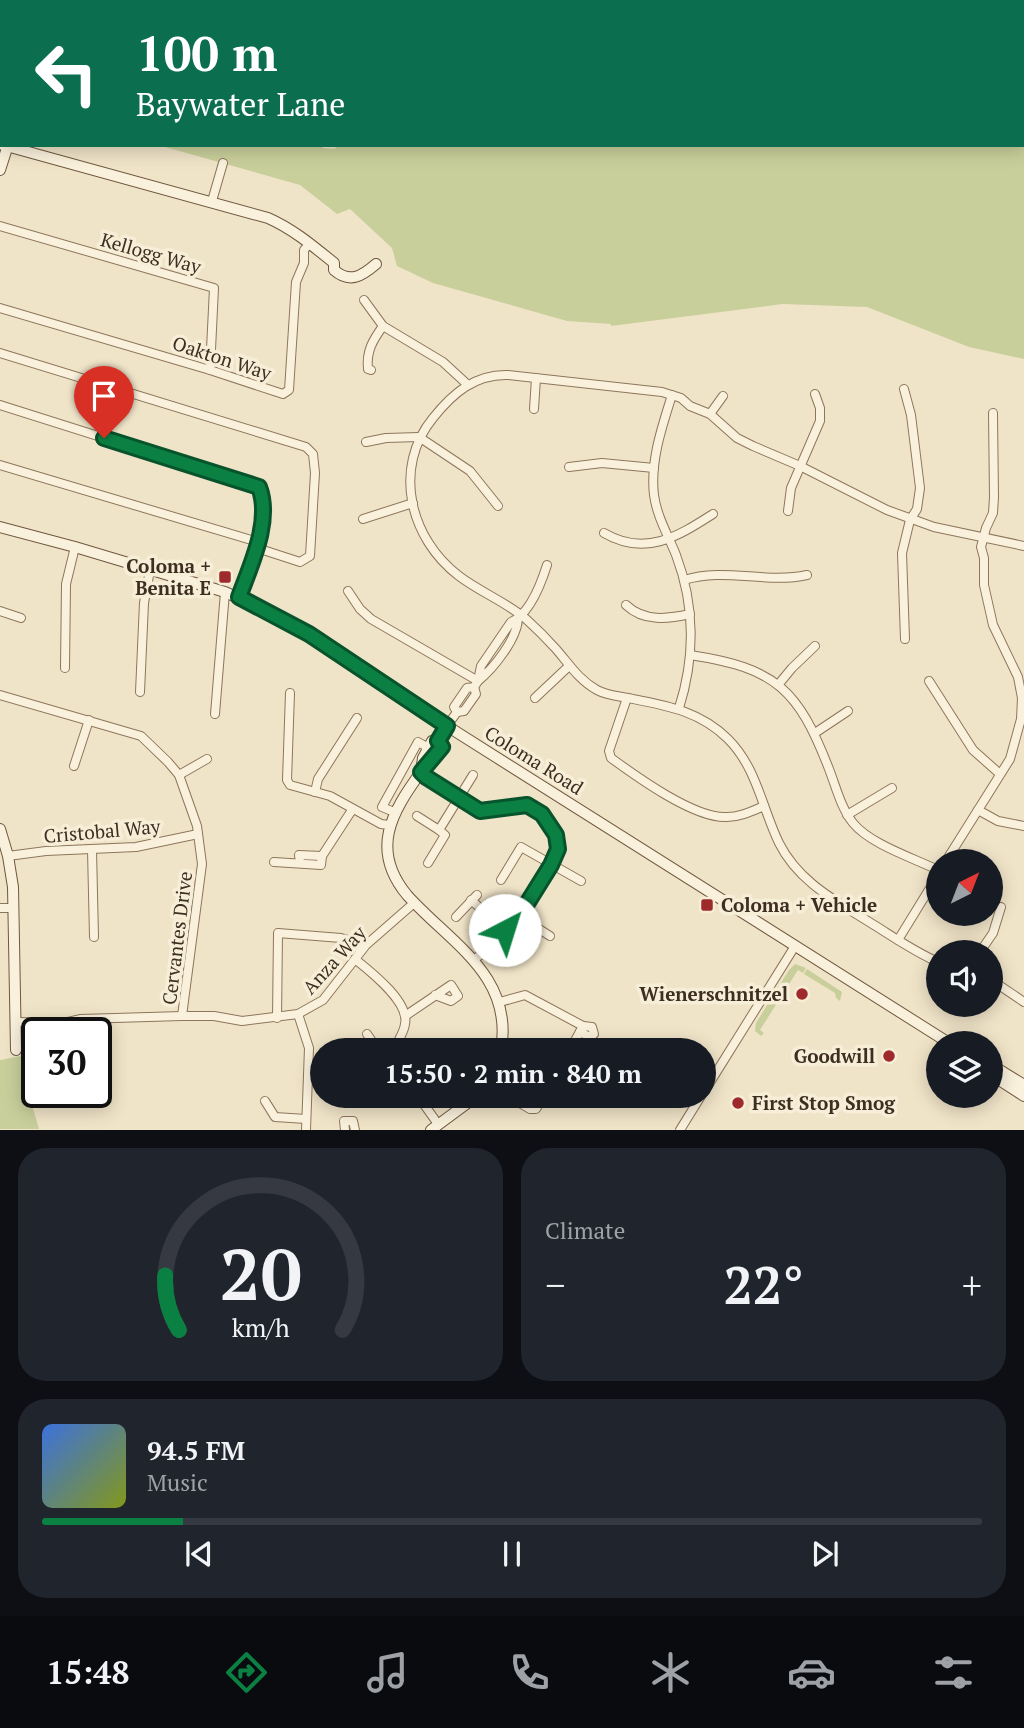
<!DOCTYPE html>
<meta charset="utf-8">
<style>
:root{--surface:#171b24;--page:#20242c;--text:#f1f3f6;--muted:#9ea1a6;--line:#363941;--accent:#0b8043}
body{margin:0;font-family:"PT Serif",serif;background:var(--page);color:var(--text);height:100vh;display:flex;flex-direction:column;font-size:26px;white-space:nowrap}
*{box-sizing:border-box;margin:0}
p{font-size:23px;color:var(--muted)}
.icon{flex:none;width:38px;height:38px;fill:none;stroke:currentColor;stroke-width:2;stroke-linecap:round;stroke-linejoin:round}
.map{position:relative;height:1130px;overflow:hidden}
.drawer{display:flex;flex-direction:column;gap:18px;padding:18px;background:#0d0f14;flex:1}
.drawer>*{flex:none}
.top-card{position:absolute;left:0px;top:0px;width:1026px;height:147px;box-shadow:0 4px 18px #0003;background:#0b6e4f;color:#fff;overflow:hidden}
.needle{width:46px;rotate:42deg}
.tools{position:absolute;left:926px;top:849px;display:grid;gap:14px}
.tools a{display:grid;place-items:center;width:77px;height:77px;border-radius:50%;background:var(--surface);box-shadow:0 4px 18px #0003;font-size:35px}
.speed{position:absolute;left:21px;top:1017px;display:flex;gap:14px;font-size:35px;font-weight:700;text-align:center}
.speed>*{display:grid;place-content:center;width:91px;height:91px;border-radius:50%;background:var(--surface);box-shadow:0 4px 18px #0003;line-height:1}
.speed .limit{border:4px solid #111;border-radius:10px;background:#fff;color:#111}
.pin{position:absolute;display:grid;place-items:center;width:60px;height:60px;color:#fff;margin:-72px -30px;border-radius:50% 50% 50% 0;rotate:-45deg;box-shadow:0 0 7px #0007}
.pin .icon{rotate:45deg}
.me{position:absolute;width:77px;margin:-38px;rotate:40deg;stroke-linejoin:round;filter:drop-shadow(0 0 5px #0008)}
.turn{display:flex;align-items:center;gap:24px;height:147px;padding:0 21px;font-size:32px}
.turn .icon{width:91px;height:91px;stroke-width:2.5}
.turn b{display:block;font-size:49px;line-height:60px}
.big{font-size:52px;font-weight:700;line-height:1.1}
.drawer .widget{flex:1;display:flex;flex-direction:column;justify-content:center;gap:10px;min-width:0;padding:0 24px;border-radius:28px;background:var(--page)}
.drawer .dial{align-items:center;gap:0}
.dial svg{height:182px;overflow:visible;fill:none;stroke:var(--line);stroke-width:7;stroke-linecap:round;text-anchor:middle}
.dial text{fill:var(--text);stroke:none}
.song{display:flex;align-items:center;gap:21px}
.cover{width:84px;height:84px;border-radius:10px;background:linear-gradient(135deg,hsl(220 70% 55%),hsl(70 70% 35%))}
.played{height:7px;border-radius:4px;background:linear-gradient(90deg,var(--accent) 15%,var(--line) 15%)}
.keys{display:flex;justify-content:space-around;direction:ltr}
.heat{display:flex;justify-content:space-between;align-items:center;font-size:38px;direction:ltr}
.drawer .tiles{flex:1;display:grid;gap:18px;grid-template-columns:1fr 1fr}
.widget:last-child{grid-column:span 2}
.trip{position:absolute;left:310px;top:1038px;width:406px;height:70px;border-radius:35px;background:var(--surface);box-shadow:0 4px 18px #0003;font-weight:700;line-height:70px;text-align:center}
.menu{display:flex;height:112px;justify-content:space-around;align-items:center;background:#090b0e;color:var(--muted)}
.menu .icon{width:49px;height:49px}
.menu .selected{color:var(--accent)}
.menu b{font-size:32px;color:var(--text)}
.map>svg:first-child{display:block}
.green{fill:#c9cf9b}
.water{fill:#a9c4bc;stroke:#6f938a;stroke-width:2}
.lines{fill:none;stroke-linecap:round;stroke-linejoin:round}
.street-casing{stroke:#8d765c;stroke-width:10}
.secondary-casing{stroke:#6f573f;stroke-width:12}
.street{stroke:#faf1dc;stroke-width:8}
.secondary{stroke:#faf1dc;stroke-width:10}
.route-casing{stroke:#07532c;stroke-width:18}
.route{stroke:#0b8043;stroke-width:12}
.poi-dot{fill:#9e2a2b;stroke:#f7eed8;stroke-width:2.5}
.labels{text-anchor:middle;stroke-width:7;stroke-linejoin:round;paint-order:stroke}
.street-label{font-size:19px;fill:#3d2e20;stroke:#f7eed8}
.poi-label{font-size:19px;font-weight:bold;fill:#3d2e20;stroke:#f7eed8;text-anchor:end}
</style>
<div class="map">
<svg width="1024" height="1130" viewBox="0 0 1024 1130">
<rect width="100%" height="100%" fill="#f0e4c8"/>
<g class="green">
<polygon points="0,0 198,0 200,2 2,2 2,101"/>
<polygon points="858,0 1024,0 1024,359 969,347 867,307 783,304 611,326 611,324 567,321 433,283 397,266 392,248 350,209 337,214 300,185 158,145 321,145 323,148 335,149 337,145 1024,145 1024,2 849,2"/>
<polygon points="795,964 806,968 803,973 798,970 760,1030 764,1033 761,1036 755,1031 756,1023 789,970"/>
<polygon points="807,969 842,992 840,1001 836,998 835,993 804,974"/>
<polygon points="21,1056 22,1070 39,1129 0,1129 0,1060"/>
</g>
<polygon class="water" points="355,0 858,0 350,2"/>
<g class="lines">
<g class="street-casing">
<g id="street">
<polyline points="212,201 223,163"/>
<polyline points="0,226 214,288 210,370"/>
<polyline points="364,300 383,326 443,362 468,385"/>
<polyline points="0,308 210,370 283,394 289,390 296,282 304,263 304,250 310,243"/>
<polyline points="0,353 306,447 313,454 315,473 310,556 300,562 257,548"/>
<path d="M371,370L368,369C366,351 373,340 383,326"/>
<polyline points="904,389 911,415 920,488 917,509 910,520 902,553 905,639"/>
<path d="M672,395C662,427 650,461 654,495C657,517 668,535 676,555C695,605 695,658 679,708"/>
<path d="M0,405L259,487C271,521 251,564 239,597"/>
<polyline points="534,409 536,378"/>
<polyline points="710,414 723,396"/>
<polyline points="366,442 386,438 419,437 470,471 498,506"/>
<polyline points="0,465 258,542"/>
<polyline points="569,467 602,463 654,468"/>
<polyline points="788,511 791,488 820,421 820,408 815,394"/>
<polyline points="363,519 413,503"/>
<path d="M604,533C645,557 677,537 713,514"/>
<path d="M684,580C724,567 766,584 807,575"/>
<polyline points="348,591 360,609 371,619 478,681 474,687 467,688 454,707 457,712 447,726"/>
<path d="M626,605C644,622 668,619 690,614"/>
<polyline points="0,611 21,618"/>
<path d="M518,619C517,639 493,669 478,681L481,666L511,622C530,614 541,584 547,565"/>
<path d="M690,655C776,668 798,689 829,769C836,787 841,808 853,823C870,844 913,858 938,870"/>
<polyline points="65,668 66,584 75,547"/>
<polyline points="929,681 973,750 1000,774"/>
<polyline points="778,685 792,668 815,646"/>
<polyline points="140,692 144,603 150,570"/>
<polyline points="290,693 287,780 290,785 330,796 381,824 389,825"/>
<polyline points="0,695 141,736 168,762 179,775 197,826 202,864 182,1016"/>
<polyline points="535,698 569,666"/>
<path d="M627,698L609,751L611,758C637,777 695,819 727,817C740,817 752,811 764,806"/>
<polyline points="457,712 464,711 476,694 474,687"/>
<polyline points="215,714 225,592"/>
<polyline points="815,733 848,711"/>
<polyline points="74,766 89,720"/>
<polyline points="421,772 480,811 528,805 542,814 556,835 558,849 551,865 528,902 489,949 473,960"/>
<polyline points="179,775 207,759"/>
<polyline points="315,792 318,779 357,718"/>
<polyline points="978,810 998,821 1024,826"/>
<polyline points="394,812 382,807 418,742 427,747"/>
<polyline points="847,815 892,788"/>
<polyline points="417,816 439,830"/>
<polyline points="92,850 94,937"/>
<polyline points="8,856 46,851 136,847 198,834"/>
<polyline points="946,861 1010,759 1021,719 1022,698 1018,677 993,625 984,585 984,558 981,547 986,528 993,513 994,497 993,413"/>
<polyline points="274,862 321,865 322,856 352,810"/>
<polyline points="300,863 299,855 322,856"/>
<polyline points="428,863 445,835 439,830 473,775"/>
<polyline points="501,880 521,847 581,881"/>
<polyline points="471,900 505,930"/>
<polyline points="0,908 14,908"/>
<polyline points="517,915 550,936"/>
<polyline points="456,917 477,895"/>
<polyline points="898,940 938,875"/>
<polyline points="980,952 993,933 1001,907"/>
<path d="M355,959C370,971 410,1002 405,1024C404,1033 397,1041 395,1050"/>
<path d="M938,962C915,952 895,938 874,925C838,902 799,883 779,843C762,808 757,768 728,739C701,712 669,706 633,699C620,696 608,696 597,690C579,680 569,664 556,649C547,639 536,628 526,619C506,602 480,592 459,576C410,539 392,468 433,418C453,393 475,374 508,375L662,392L681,398L690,406L710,414L737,438L753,446L800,466L887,510L934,527L1024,546"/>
<polyline points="990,979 1024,1002"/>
<polyline points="500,1002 525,995 583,1026 570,1050"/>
<polyline points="298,1014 309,1048 306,1130"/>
<polyline points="405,1016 451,985 458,996 451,1001 435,995"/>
<polyline points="277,1018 278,933 341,938 348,940 361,951"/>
<polyline points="16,1022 63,1023 81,1019 182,1016 214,1016 242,1021 298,1014 323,1000 366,945 414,903"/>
<polyline points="580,1032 590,1037 594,1034 592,1027 583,1026"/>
<polyline points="367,1034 378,1050"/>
<polyline points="704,1092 795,946"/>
<polyline points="418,1096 438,1124"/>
<polyline points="508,1096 530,1109 536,1109 544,1096"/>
<polyline points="265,1101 275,1117 306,1119"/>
<polyline points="345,1130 344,1121 353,1121 355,1130"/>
<polyline points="680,1130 701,1096"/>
</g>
</g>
<g class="secondary-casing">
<g id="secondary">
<path d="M3,145L268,218C293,229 313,246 334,263V270C350,284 362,276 376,264"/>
<polyline points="0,170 8,145"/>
<polyline points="0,527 75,547 225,592 275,615 308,634 458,733 949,1043"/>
<polyline points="438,741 432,741 423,758 421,772 442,747 438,741 447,726"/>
<path d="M421,772C391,813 370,850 407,895C450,943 514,975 501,1050"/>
<polyline points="0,829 8,856 13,887 16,1050"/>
<polyline points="990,1064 1024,1085"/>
<polyline points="990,1074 1024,1096"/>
<polyline points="431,1130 477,1096"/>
</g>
</g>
<use href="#street" class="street"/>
<use href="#secondary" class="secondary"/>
</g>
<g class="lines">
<g class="route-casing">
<path id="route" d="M104,438L259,487C272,521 251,564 239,597L309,634L447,726L438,741L442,747L421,772L426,777L480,811L527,805L542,814L556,835L558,849L551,865L528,902L505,930"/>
</g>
<use href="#route" class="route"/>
</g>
<g class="poi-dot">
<rect x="218" y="570" width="14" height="14" rx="3.5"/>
<rect x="700" y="898" width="14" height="14" rx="3.5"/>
<circle cx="802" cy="994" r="7"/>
<circle cx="889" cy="1056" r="7"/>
<circle cx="738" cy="1103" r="7"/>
</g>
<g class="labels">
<g class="street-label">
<text transform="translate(151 253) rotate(16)" y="7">Kellogg Way</text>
<text transform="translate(222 358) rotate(18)" y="7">Oakton Way</text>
<text transform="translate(534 760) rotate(32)" y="7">Coloma Road</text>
<text transform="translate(102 831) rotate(-5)" y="7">Cristobal Way</text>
<text transform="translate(177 938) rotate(-83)" y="7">Cervantes Drive</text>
<text transform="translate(334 960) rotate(-48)" y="7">Anza Way</text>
</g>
<g class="poi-label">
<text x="211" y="573">Coloma +<tspan x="211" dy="22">Benita E</tspan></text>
<text x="721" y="912" text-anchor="start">Coloma + Vehicle</text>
<text x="788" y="1001">Wienerschnitzel</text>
<text x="875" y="1063">Goodwill</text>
<text x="752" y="1110" text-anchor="start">First Stop Smog</text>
</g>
</g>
</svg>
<div class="tools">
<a><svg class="needle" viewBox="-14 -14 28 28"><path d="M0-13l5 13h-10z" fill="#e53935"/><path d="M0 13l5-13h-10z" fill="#9ea1a6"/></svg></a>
<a><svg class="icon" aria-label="sound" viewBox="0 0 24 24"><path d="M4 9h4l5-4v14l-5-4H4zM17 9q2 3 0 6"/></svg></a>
<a><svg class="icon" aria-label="layers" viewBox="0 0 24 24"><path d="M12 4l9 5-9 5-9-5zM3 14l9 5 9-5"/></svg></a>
</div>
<div class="speed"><div class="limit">30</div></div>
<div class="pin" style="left:104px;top:438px;background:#d93025"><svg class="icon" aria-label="arrive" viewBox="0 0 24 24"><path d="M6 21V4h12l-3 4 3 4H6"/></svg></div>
<svg class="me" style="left:505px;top:930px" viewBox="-20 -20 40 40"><circle r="19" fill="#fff"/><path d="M0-13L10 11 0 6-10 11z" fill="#0b8043"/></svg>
<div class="trip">15:50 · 2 min · 840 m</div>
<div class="top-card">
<div class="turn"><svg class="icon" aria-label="left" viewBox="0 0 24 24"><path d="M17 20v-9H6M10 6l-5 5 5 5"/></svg><div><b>100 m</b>Baywater Lane</div></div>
</div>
</div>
<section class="drawer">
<div class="tiles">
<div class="widget dial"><svg viewBox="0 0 100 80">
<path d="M14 69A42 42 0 1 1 86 69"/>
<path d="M14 69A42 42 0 0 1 8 45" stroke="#0b8043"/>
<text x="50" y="56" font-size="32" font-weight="700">20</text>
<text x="50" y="72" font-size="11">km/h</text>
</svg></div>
<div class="widget"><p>Climate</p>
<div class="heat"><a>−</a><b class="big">22°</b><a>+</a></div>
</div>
<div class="widget">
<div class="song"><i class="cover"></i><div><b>94.5 FM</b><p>Music</p></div></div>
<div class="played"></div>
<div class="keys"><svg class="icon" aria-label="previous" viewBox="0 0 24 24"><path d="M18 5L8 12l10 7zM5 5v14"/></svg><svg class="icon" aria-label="pause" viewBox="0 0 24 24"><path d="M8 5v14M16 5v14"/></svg><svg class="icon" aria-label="next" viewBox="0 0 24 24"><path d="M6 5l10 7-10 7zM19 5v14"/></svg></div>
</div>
</div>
</section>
<nav class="menu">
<b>15:48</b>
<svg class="icon selected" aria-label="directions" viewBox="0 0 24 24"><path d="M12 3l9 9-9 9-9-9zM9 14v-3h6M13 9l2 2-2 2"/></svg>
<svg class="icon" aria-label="music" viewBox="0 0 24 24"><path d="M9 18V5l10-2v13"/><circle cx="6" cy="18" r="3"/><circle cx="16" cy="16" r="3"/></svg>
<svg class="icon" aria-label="phone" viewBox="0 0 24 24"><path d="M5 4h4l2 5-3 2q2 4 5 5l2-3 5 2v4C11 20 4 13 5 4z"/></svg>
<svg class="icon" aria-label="climate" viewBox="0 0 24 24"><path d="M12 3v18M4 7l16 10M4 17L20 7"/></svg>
<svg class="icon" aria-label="car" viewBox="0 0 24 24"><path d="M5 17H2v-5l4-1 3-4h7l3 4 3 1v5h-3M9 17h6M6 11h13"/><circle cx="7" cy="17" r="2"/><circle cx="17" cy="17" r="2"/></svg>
<svg class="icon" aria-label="filters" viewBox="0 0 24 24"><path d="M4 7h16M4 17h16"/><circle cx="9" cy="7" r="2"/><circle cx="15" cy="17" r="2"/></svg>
</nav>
